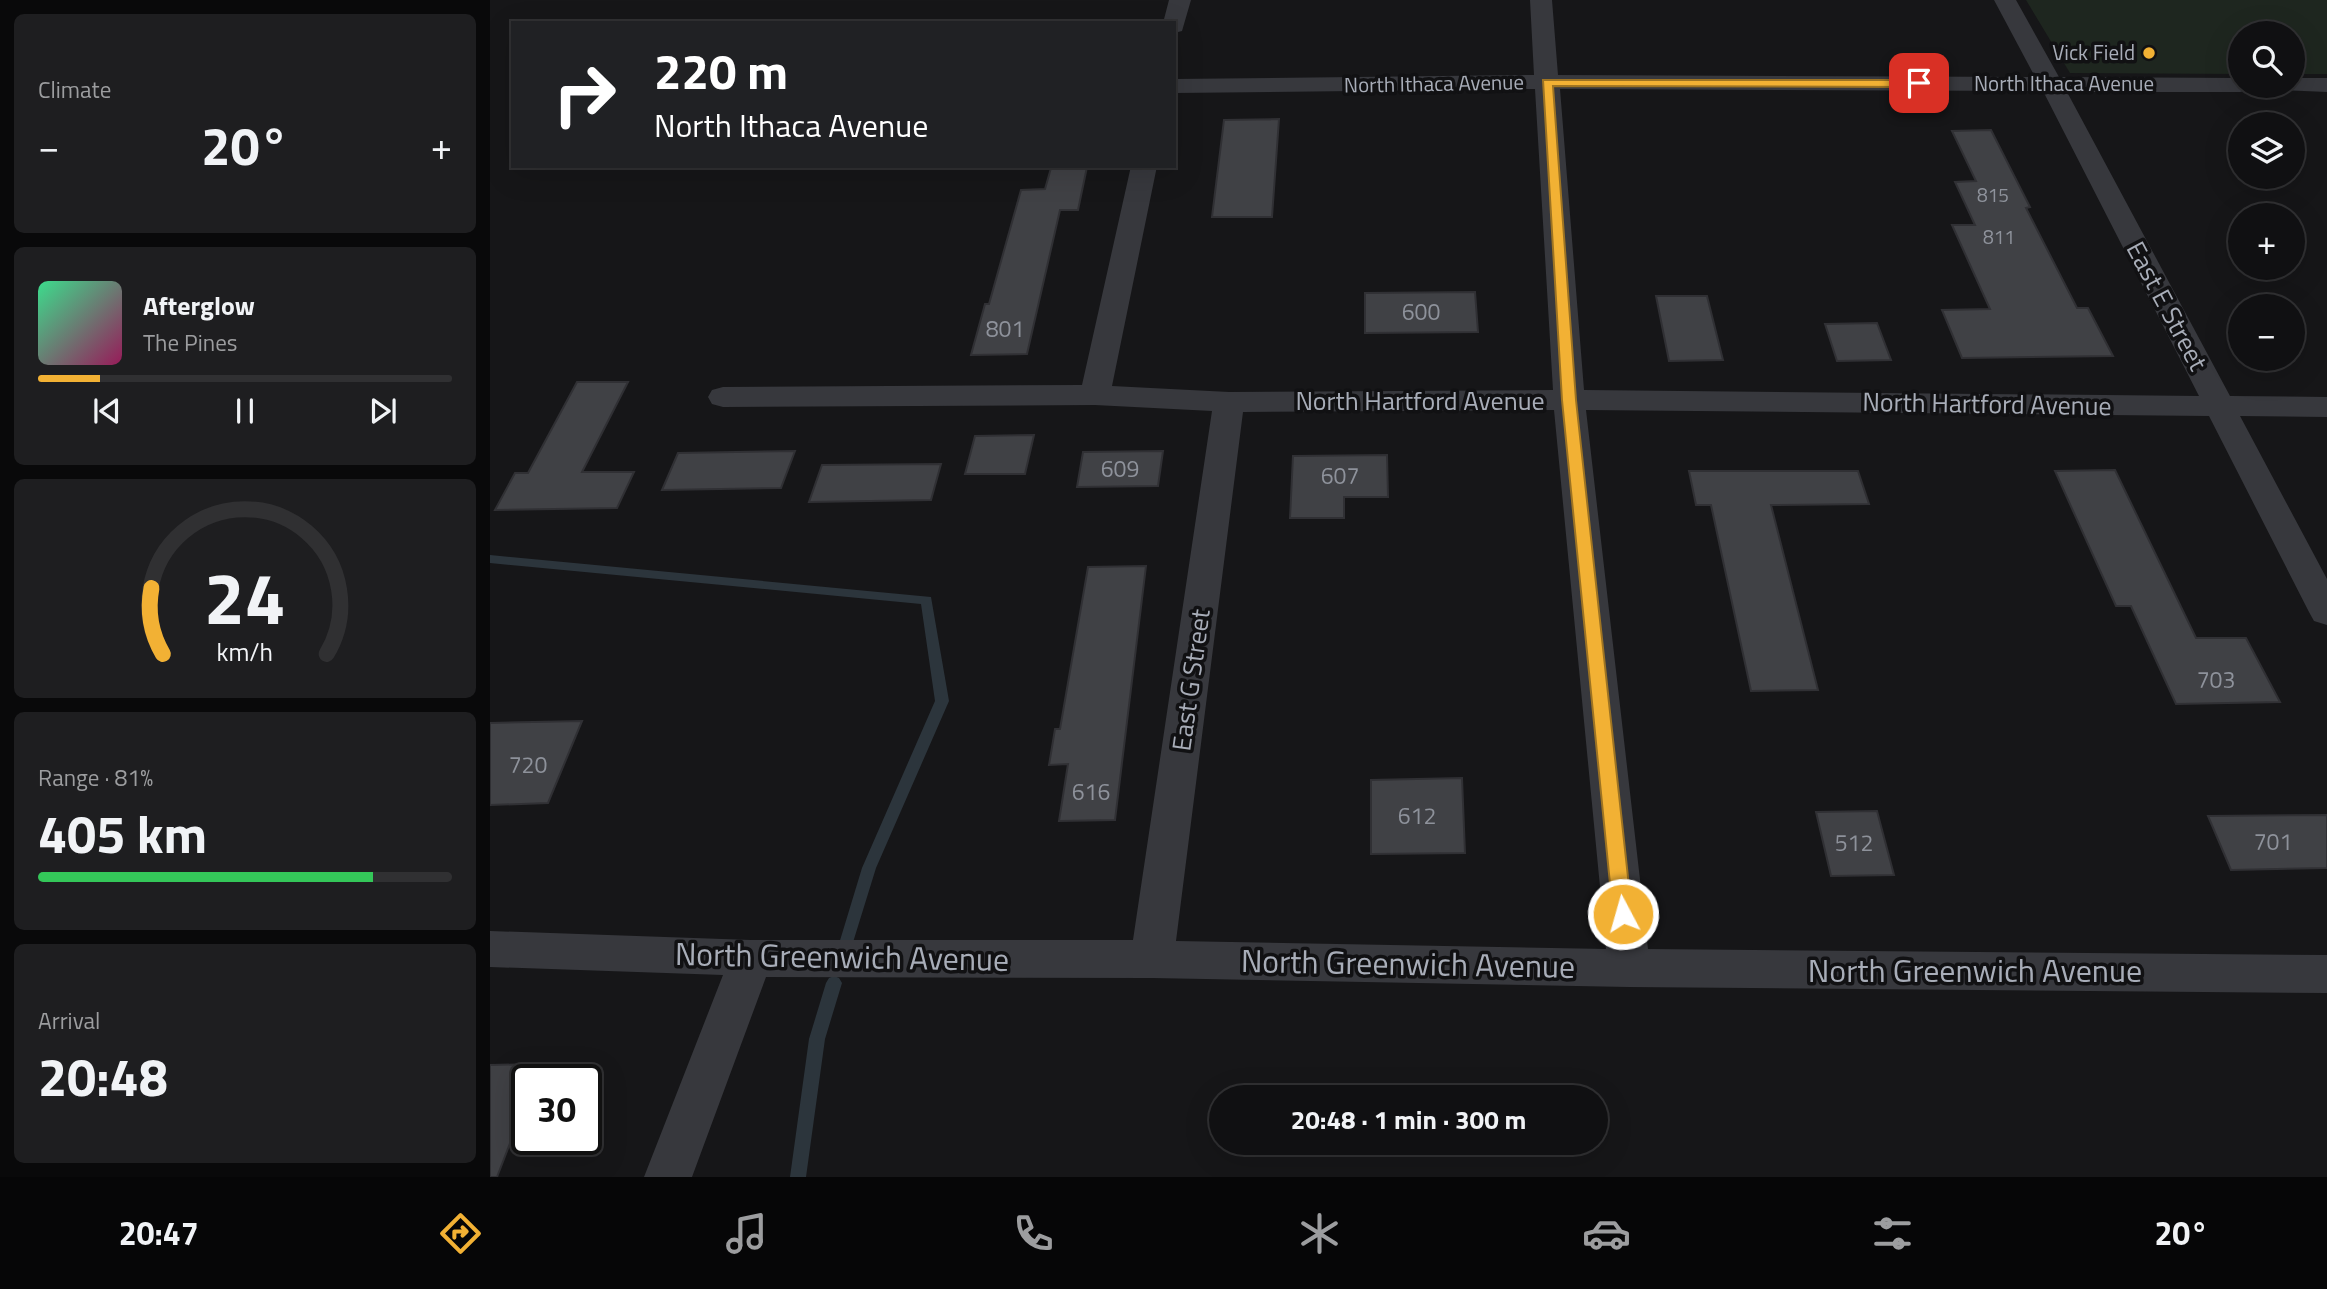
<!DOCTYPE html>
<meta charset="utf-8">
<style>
:root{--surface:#101012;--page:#1e1e20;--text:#f1f3f6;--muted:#9c9d9f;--line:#303032;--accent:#f2b134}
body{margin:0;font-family:"Titillium Web",sans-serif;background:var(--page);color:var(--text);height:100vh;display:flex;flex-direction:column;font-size:26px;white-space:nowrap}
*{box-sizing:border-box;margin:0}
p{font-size:23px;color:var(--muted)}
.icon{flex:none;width:38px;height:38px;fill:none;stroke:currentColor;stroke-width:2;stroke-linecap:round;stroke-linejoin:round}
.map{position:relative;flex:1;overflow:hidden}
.panel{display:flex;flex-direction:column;gap:14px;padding:14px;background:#09090a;width:490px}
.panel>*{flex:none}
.hud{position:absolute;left:21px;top:21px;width:665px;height:147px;border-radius:0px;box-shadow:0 7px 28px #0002,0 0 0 2px var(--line);background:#202124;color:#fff;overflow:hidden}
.tools{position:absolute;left:1738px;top:21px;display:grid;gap:14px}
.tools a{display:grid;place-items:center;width:77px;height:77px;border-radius:50%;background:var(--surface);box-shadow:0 7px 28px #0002,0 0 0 2px var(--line);font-size:35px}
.speed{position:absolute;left:21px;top:1064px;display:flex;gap:14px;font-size:35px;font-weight:700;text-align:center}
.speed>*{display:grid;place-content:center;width:91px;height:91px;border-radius:50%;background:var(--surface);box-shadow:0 7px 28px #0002,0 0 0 2px var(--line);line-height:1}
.speed .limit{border:4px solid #111;border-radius:10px;background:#fff;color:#111}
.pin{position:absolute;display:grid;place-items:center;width:60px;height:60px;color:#fff;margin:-30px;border-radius:14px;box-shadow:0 4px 10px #0006}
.me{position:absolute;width:77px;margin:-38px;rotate:354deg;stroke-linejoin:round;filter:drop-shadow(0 0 5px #0008)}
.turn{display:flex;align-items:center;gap:24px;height:147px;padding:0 28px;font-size:32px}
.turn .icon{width:91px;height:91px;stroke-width:2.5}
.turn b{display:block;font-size:49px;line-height:60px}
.big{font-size:52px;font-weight:700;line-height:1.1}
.panel .tile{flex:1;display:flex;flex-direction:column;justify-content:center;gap:10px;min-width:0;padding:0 24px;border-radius:10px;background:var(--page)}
.panel .dial{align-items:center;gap:0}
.dial svg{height:182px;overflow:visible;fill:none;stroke:var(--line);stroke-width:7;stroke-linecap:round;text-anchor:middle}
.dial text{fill:var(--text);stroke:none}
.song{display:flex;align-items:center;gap:21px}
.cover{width:84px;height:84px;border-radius:10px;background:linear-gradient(135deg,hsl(150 70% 55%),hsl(330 70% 35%))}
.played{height:7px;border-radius:4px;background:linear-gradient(90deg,var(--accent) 15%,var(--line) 15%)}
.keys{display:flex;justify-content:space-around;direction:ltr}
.heat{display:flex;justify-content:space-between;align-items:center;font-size:38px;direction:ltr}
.charge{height:10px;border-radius:5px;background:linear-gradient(90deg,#34c759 81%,var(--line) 0)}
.trip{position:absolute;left:719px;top:1085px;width:399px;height:70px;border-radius:35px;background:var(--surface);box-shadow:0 7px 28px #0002,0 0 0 2px var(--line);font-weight:700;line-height:70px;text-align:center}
.tab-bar{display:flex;height:112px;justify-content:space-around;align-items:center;background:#060607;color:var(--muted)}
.tab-bar .icon{width:49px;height:49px}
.tab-bar .on{color:var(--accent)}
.tab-bar b{font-size:32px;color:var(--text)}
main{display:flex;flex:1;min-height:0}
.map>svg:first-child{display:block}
.green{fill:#1e261f}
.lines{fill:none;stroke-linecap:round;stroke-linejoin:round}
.stream{fill:#2c353c;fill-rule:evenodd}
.building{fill:#404145;stroke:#303034;stroke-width:2}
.minor{fill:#37383d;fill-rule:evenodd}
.route{fill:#f2b134;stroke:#9d7322;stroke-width:2}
.poi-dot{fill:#f2b134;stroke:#111113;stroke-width:2.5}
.labels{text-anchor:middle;stroke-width:7;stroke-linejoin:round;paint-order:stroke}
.far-number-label{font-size:19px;fill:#8e929b}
.far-poi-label{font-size:21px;fill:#a8adb8;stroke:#111113;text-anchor:end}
.far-street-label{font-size:21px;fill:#a8adb8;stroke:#111113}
.number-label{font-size:23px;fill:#8e929b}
.street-label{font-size:26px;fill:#a8adb8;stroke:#111113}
.near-street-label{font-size:32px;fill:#a8adb8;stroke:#111113}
</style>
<main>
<section class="panel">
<div class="tile"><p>Climate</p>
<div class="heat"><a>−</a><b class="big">20°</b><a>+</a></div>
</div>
<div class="tile">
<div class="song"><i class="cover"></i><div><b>Afterglow</b><p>The Pines</p></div></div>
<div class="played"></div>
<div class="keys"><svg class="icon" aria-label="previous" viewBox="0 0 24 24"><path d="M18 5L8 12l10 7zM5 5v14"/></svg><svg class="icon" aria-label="pause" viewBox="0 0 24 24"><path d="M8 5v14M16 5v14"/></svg><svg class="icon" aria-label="next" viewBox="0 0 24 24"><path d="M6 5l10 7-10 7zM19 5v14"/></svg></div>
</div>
<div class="tile dial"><svg viewBox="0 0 100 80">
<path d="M14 69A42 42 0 1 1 86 69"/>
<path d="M14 69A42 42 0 0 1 9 40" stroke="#f2b134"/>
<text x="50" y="56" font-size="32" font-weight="700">24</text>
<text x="50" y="72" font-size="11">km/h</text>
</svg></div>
<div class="tile"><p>Range · 81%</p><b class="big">405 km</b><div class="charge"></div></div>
<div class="tile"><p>Arrival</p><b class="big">20:48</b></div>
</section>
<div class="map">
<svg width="1837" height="1177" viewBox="0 0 1837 1177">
<rect width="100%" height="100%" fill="#161618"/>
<polygon class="green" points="1536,0 1837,0 1837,74 1803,74 1802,33 1750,33 1750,74 1580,73"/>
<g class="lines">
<g class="stream">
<polygon points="0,555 441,597 459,701 386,868 360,952 355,953 350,952 348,947 372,868 445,701 431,604 0,563"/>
<polygon points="344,976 349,978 352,983 335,1039 316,1177 300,1177 319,1039 336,983 339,978"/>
</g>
</g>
<g class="building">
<polygon points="789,119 782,217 722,217 734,120"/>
<polygon points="1501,130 1540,207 1536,208 1587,308 1598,308 1623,356 1472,358 1452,310 1500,309 1462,225 1485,225 1465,182 1486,181 1462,131"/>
<polygon points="597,167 588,210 570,210 537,354 481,355 495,304 499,304 531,190 555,189 561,168"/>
<polygon points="985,292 988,332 875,333 875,293"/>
<polygon points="1166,296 1217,296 1233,360 1179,361"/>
<polygon points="1387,323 1401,360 1347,361 1335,324"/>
<polygon points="87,382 138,382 92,472 144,472 127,508 5,510 25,473 38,473"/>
<polygon points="544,435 535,474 475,474 485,436"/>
<polygon points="305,451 291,488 172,490 188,453"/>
<polygon points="673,451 668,486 587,487 593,452"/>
<polygon points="897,455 898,497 854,497 854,518 800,518 803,456"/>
<polygon points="451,464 441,500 319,502 332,465"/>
<polygon points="1625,470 1706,638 1756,638 1790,702 1686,704 1641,606 1626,606 1565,471"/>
<polygon points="1199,471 1368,471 1379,504 1281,505 1328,690 1261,691 1221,505 1206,505"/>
<polygon points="656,566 625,820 569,821 578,764 559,765 565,729 570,729 598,567"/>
<polygon points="92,721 58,803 0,805 0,723"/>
<polygon points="972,778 975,853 881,854 881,780"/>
<polygon points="1387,811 1404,875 1341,876 1326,812"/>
<polygon points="1837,815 1837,868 1741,870 1718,816"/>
<polygon points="50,1064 44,1080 37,1080 37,1099 7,1177 0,1177 0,1065"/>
</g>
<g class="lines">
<g class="minor">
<polygon points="679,0 701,0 692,31 684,33 684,23 673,23"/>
<path d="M1040,0H1062L1068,75L1545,77L1504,0H1526L1569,77L1750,78V86H1762L1759,90L1750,92H1577L1740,396L1837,397V417L1750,416L1837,579V625L1824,621L1819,612L1719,416L1096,410L1158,949L1837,955V993L1139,987L662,978L276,977L202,1177H154L233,975L0,967V931L261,940H643L722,411L605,405L233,407L222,404L218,397L222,390L233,387L592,385L641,166H667L622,386L739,392L1063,390L1045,89L684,93V79L1044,75ZM1070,89L1553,91L1709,396L1094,390ZM1064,410L1116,949L686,941L753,412Z"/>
<polygon points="1802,78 1837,78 1837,92 1793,90 1790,86 1802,86"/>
</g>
</g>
<polygon class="route" points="1053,80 1429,80 1434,83 1429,87 1063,86 1086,400 1142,914 1140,920 1133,922 1126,920 1123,914 1072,400"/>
<circle class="poi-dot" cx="1659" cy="53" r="7"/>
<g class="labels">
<g class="far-number-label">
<text x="1503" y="202">815</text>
<text x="1509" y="244">811</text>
</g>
<g class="far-poi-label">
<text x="1645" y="60">Vick Field</text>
</g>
<g class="far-street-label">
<text transform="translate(944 84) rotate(-1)" y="7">North Ithaca Avenue</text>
<text x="1574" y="91">North Ithaca Avenue</text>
</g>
<g class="number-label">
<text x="931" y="320">600</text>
<text x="515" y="337">801</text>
<text x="630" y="477">609</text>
<text x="850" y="484">607</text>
<text x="1726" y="688">703</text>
<text x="38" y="773">720</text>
<text x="601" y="800">616</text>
<text x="927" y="824">612</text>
<text x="1783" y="850">701</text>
<text x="1364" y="851">512</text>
</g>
<g class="street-label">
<text transform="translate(1677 306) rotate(62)" y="9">East E Street</text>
<text x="930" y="410">North Hartford Avenue</text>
<text transform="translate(1497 404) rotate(1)" y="9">North Hartford Avenue</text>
<text transform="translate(701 680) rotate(-82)" y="9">East G Street</text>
</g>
<g class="near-street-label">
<text transform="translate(352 957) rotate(1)" y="11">North Greenwich Avenue</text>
<text transform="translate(918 964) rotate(1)" y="11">North Greenwich Avenue</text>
<text x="1485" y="982">North Greenwich Avenue</text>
</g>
</g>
</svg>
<div class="tools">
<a><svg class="icon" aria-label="search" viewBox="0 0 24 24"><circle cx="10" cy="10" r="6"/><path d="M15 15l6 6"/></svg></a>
<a><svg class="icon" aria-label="layers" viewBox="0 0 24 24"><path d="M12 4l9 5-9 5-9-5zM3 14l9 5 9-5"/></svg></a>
<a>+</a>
<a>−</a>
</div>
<div class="speed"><div class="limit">30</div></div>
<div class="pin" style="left:1429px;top:83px;background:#d93025"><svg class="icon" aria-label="arrive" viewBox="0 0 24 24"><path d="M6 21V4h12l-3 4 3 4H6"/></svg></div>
<svg class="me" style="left:1133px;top:914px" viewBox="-20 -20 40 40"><circle r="17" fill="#f2b134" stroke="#fff" stroke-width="3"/><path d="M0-11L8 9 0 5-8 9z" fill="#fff"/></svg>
<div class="trip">20:48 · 1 min · 300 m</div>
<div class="hud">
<div class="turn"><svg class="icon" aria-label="right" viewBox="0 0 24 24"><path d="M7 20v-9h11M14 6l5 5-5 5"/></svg><div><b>220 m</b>North Ithaca Avenue</div></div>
</div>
</div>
</main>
<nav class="tab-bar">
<b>20:47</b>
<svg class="icon on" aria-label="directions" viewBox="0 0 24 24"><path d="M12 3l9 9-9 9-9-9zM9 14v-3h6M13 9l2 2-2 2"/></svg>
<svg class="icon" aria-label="music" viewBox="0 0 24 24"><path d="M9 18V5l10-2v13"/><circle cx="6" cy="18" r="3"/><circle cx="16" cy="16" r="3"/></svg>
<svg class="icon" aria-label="phone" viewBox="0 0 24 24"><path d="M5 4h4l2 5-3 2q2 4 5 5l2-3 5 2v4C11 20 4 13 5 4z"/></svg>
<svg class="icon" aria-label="climate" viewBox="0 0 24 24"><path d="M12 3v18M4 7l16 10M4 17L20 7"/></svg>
<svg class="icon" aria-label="car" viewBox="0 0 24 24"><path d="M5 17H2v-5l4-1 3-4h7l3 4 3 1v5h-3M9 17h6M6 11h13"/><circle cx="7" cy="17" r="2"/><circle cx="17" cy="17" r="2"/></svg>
<svg class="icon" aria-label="filters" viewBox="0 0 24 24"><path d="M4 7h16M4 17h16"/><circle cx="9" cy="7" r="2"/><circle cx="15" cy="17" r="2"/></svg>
<b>20°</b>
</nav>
